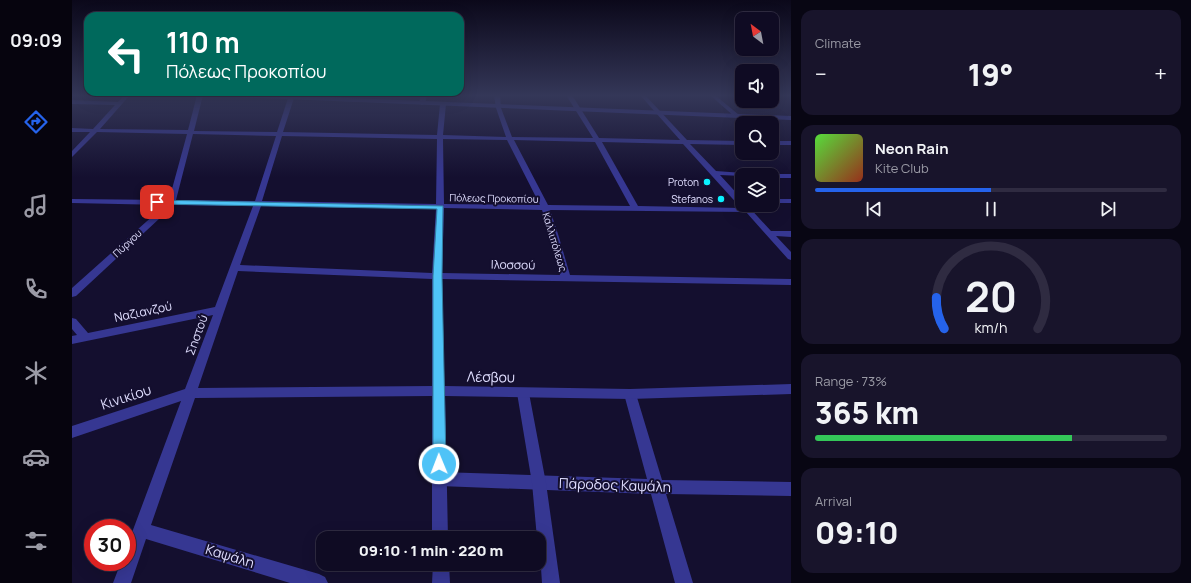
<!DOCTYPE html>
<meta charset="utf-8">
<style>
:root{--surface:#0f0b23;--page:#18142b;--text:#f1f3f6;--muted:#9b9ba6;--line:#2f2b41;--accent:#2563eb}
body{margin:0;font-family:Manrope,sans-serif;background:var(--page);color:var(--text);height:100vh;display:flex;flex-direction:column;font-size:15px;white-space:nowrap}
*{box-sizing:border-box;margin:0}
p{font-size:13px;color:var(--muted)}
.icon{flex:none;width:22px;height:22px;fill:none;stroke:currentColor;stroke-width:2;stroke-linecap:round;stroke-linejoin:round}
.map{position:relative;flex:1;overflow:hidden}
.side{display:flex;flex-direction:column;gap:10px;padding:10px;background:#080613;width:400px}
.side>*{flex:none}
.hud{position:absolute;left:12px;top:12px;width:380px;height:84px;border-radius:12px;box-shadow:0 4px 16px #0002,0 0 0 1px var(--line);background:#00695c;color:#fff;overflow:hidden}
.needle{width:26px;rotate:328deg}
.tools{position:absolute;left:663px;top:12px;display:grid;gap:8px}
.tools a{display:grid;place-items:center;width:44px;height:44px;border-radius:8px;background:var(--surface);box-shadow:0 4px 16px #0002,0 0 0 1px var(--line);font-size:20px}
.speed{position:absolute;left:12px;top:519px;display:flex;gap:8px;font-size:20px;font-weight:700;text-align:center}
.speed>*{display:grid;place-content:center;width:52px;height:52px;border-radius:50%;background:var(--surface);box-shadow:0 4px 16px #0002,0 0 0 1px var(--line);line-height:1}
.speed .limit{border:6px solid #d22;background:#fff;color:#111}
.pin{position:absolute;display:grid;place-items:center;width:34px;height:34px;color:#fff;margin:-17px;border-radius:8px;box-shadow:0 2px 6px #0006}
.me{position:absolute;width:44px;margin:-22px;rotate:359deg;stroke-linejoin:round;filter:drop-shadow(0 0 3px #0008)}
.turn{display:flex;align-items:center;gap:14px;height:84px;padding:0 16px;font-size:18px}
.turn .icon{width:52px;height:52px;stroke-width:2.5}
.turn b{display:block;font-size:28px;line-height:34px}
.big{font-size:30px;font-weight:800;line-height:1.1}
.side .tile{flex:1;display:flex;flex-direction:column;justify-content:center;gap:6px;min-width:0;padding:0 14px;border-radius:12px;background:var(--page)}
.side .dial{align-items:center;gap:0}
.dial svg{height:104px;overflow:visible;fill:none;stroke:var(--line);stroke-width:7;stroke-linecap:round;text-anchor:middle}
.dial text{fill:var(--text);stroke:none}
.song{display:flex;align-items:center;gap:12px}
.cover{width:48px;height:48px;border-radius:6px;background:linear-gradient(135deg,hsl(110 70% 55%),hsl(10 70% 35%))}
.played{height:4px;border-radius:2px;background:linear-gradient(90deg,var(--accent) 50%,var(--line) 50%)}
.keys{display:flex;justify-content:space-around;direction:ltr}
.heat{display:flex;justify-content:space-between;align-items:center;font-size:22px;direction:ltr}
.charge{height:6px;border-radius:3px;background:linear-gradient(90deg,#34c759 73%,var(--line) 0)}
.trip{position:absolute;left:244px;top:531px;width:230px;height:40px;border-radius:12px;background:var(--surface);box-shadow:0 4px 16px #0002,0 0 0 1px var(--line);font-weight:800;line-height:40px;text-align:center}
main{display:flex;flex:1;min-height:0}
.dock{display:flex;flex-direction:column;width:72px;justify-content:space-around;align-items:center;background:#06040e;color:var(--muted)}
.dock .icon{width:28px;height:28px}
.dock .selected{color:var(--accent)}
.dock b{font-size:18px;color:var(--text)}
.map>svg:first-child{display:block}
.lines{fill:none;stroke-linecap:round;stroke-linejoin:round}
.service{fill:#363792;fill-rule:evenodd}
.pedestrian{fill:#363792;fill-rule:evenodd}
.minor{fill:#363792;fill-rule:evenodd}
.tertiary{fill:#363792;fill-rule:evenodd}
.route{fill:#4fc3f7;stroke:#337fa1}
.poi-dot{fill:#0af1ff;stroke:#140f2f;stroke-width:1.5}
.labels{text-anchor:middle;stroke-width:4;stroke-linejoin:round;paint-order:stroke}
.far-poi-label{font-size:10px;fill:#e0deff;stroke:#140f2f;text-anchor:end}
.far-street-label{font-size:10px;fill:#e0deff;stroke:#140f2f}
.street-label{font-size:12px;fill:#e0deff;stroke:#140f2f}
.near-street-label{font-size:14px;fill:#e0deff;stroke:#140f2f}
</style>
<main>
<nav class="dock">
<b>09:09</b>
<svg class="icon selected" aria-label="directions" viewBox="0 0 24 24"><path d="M12 3l9 9-9 9-9-9zM9 14v-3h6M13 9l2 2-2 2"/></svg>
<svg class="icon" aria-label="music" viewBox="0 0 24 24"><path d="M9 18V5l10-2v13"/><circle cx="6" cy="18" r="3"/><circle cx="16" cy="16" r="3"/></svg>
<svg class="icon" aria-label="phone" viewBox="0 0 24 24"><path d="M5 4h4l2 5-3 2q2 4 5 5l2-3 5 2v4C11 20 4 13 5 4z"/></svg>
<svg class="icon" aria-label="climate" viewBox="0 0 24 24"><path d="M12 3v18M4 7l16 10M4 17L20 7"/></svg>
<svg class="icon" aria-label="car" viewBox="0 0 24 24"><path d="M5 17H2v-5l4-1 3-4h7l3 4 3 1v5h-3M9 17h6M6 11h13"/><circle cx="7" cy="17" r="2"/><circle cx="17" cy="17" r="2"/></svg>
<svg class="icon" aria-label="filters" viewBox="0 0 24 24"><path d="M4 7h16M4 17h16"/><circle cx="9" cy="7" r="2"/><circle cx="15" cy="17" r="2"/></svg>
</nav>
<div class="map">
<svg width="719" height="583" viewBox="0 0 719 583">
<rect width="100%" height="100%" fill="#140f2f"/>
<g class="lines">
<g class="service">
<rect x="700" y="199" width="19" height="4"/>
<polygon points="558,389 562,390 564,394 590,480 719,482 719,496 594,494 621,583 603,583 579,494 368,486 363,484 361,479 363,474 368,472 575,479 552,394 554,390"/>
</g>
<polygon class="pedestrian" points="451,388 455,389 457,393 474,483 488,583 470,583 467,538 465,538 460,483 445,393 447,389"/>
<g class="minor">
<path d="M53,95H58L28,129L116,130L125,95H131L122,131L205,132L217,95H223L211,132L365,135L368,104L371,102L374,104L371,135L434,137L424,108L422,95H428L429,108L440,137L521,138L494,95H500L527,138L608,140L568,95H573L615,140L670,141V145L618,144L644,171L685,174L687,175H670V176L648,175L670,199V205H675L699,231H719V237L704,236L719,252V260L716,259L674,212L478,210L486,234L498,275L719,279V285L370,279L372,386L558,389L719,384V394L558,399L373,396L376,538H360V396L123,398L79,525L247,574L253,577L256,583H218L74,539L59,583H41L49,562H55V546L109,401L0,438V426L113,389L141,315L0,344V336L5,335L0,329V318L4,319L16,333L143,307L181,206L102,205L4,296L0,297V288L93,205L0,203V199L97,200L115,134L25,132L0,157V151L18,132H0V128L21,129L43,105L0,104V100L46,102ZM121,134L204,136L183,201L104,200ZM210,136L365,139L364,204L190,201ZM371,139L435,140L468,205L372,204ZM442,140L523,142L558,206L476,205ZM530,142L611,144L669,208L566,206ZM189,206L364,208L360,273L168,265ZM372,208L470,210L478,234L488,275L370,273ZM166,271L360,279V386L126,388Z"/>
<polygon points="349,95 355,95 353,103 350,105 347,103"/>
<polygon points="638,95 643,95 667,115 667,117 663,117"/>
<rect x="700" y="141" width="19" height="4"/>
<polygon points="700,174 719,174 719,178 700,178 700,175 697,175"/>
<polygon points="361,564 377,564 378,583 360,583"/>
</g>
<polygon class="tertiary" points="162,95 201,95 719,116 719,120 164,97"/>
</g>
<linearGradient id="sky" x2="0" y2="1"><stop stop-color="#0b081a"/><stop offset="0.54" stop-color="#343758"/><stop offset="1" stop-color="#343758" stop-opacity="0"/></linearGradient>
<rect width="719" height="177" fill="url(#sky)"/>
<polygon class="route" points="83,200 371,206 370,276 374,464 372,469 367,470 363,469 361,464 361,276 365,209 85,204 83,203"/>
<g class="poi-dot">
<circle cx="635" cy="182" r="4"/>
<circle cx="649" cy="199" r="4"/>
</g>
<g class="labels">
<g class="far-poi-label">
<text x="627" y="186">Proton</text>
<text x="641" y="203">Stefanos</text>
</g>
<g class="far-street-label">
<text transform="translate(422 198) rotate(1)" y="4">Πόλεως Προκοπίου</text>
<text transform="translate(483 242) rotate(73)" y="4">Καλλιπόλεως</text>
<text transform="translate(55 243) rotate(-43)" y="4">Πύργου</text>
</g>
<g class="street-label">
<text transform="translate(441 265) rotate(1)" y="4">Ιλοσσού</text>
<text transform="translate(71 312) rotate(-12)" y="4">Ναζιανζού</text>
<text transform="translate(125 335) rotate(-70)" y="4">Σηστού</text>
</g>
<g class="near-street-label">
<text transform="translate(419 377) rotate(1)" y="5">Λέσβου</text>
<text transform="translate(54 397) rotate(-18)" y="5">Κινικίου</text>
<text transform="translate(543 485) rotate(2)" y="5">Πάροδος Καψάλη</text>
<text transform="translate(158 556) rotate(17)" y="5">Καψάλη</text>
</g>
</g>
</svg>
<div class="tools">
<a><svg class="needle" viewBox="-14 -14 28 28"><path d="M0-13l5 13h-10z" fill="#e53935"/><path d="M0 13l5-13h-10z" fill="#9b9ba6"/></svg></a>
<a><svg class="icon" aria-label="sound" viewBox="0 0 24 24"><path d="M4 9h4l5-4v14l-5-4H4zM17 9q2 3 0 6"/></svg></a>
<a><svg class="icon" aria-label="search" viewBox="0 0 24 24"><circle cx="10" cy="10" r="6"/><path d="M15 15l6 6"/></svg></a>
<a><svg class="icon" aria-label="layers" viewBox="0 0 24 24"><path d="M12 4l9 5-9 5-9-5zM3 14l9 5 9-5"/></svg></a>
</div>
<div class="speed"><div class="limit">30</div></div>
<div class="pin" style="left:85px;top:202px;background:#d93025"><svg class="icon" aria-label="arrive" viewBox="0 0 24 24"><path d="M6 21V4h12l-3 4 3 4H6"/></svg></div>
<svg class="me" style="left:367px;top:464px" viewBox="-20 -20 40 40"><circle r="17" fill="#4fc3f7" stroke="#fff" stroke-width="3"/><path d="M0-11L8 9 0 5-8 9z" fill="#fff"/></svg>
<div class="trip">09:10 · 1 min · 220 m</div>
<div class="hud">
<div class="turn"><svg class="icon" aria-label="left" viewBox="0 0 24 24"><path d="M17 20v-9H6M10 6l-5 5 5 5"/></svg><div><b>110 m</b>Πόλεως Προκοπίου</div></div>
</div>
</div>
<section class="side">
<div class="tile"><p>Climate</p>
<div class="heat"><a>−</a><b class="big">19°</b><a>+</a></div>
</div>
<div class="tile">
<div class="song"><i class="cover"></i><div><b>Neon Rain</b><p>Kite Club</p></div></div>
<div class="played"></div>
<div class="keys"><svg class="icon" aria-label="previous" viewBox="0 0 24 24"><path d="M18 5L8 12l10 7zM5 5v14"/></svg><svg class="icon" aria-label="pause" viewBox="0 0 24 24"><path d="M8 5v14M16 5v14"/></svg><svg class="icon" aria-label="next" viewBox="0 0 24 24"><path d="M6 5l10 7-10 7zM19 5v14"/></svg></div>
</div>
<div class="tile dial"><svg viewBox="0 0 100 80">
<path d="M14 69A42 42 0 1 1 86 69"/>
<path d="M14 69A42 42 0 0 1 8 45" stroke="#2563eb"/>
<text x="50" y="56" font-size="32" font-weight="700">20</text>
<text x="50" y="72" font-size="11">km/h</text>
</svg></div>
<div class="tile"><p>Range · 73%</p><b class="big">365 km</b><div class="charge"></div></div>
<div class="tile"><p>Arrival</p><b class="big">09:10</b></div>
</section>
</main>
